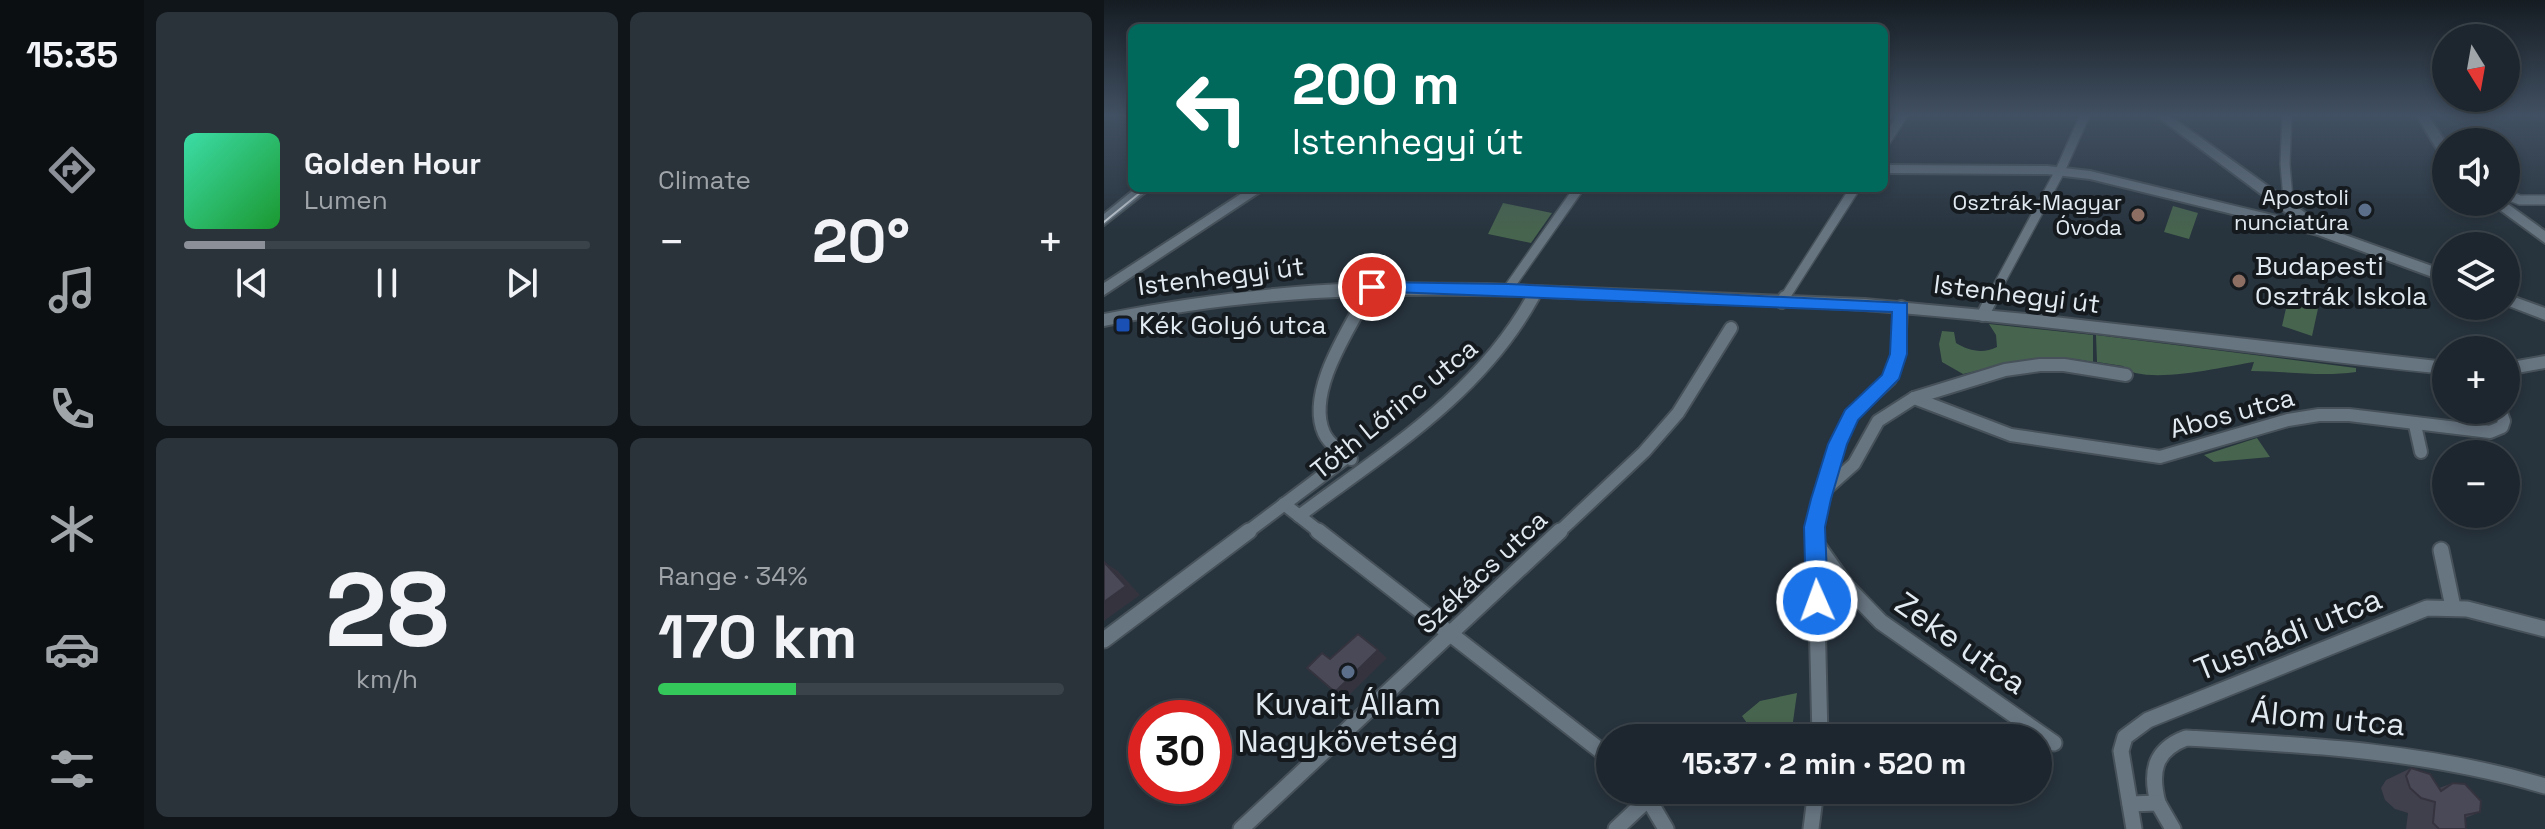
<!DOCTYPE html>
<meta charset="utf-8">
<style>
:root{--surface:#1d262e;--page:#2a323a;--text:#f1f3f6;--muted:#a0a5aa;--line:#3b434a;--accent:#8c9099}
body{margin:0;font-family:"Space Grotesk",sans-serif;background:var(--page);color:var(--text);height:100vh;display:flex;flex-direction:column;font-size:30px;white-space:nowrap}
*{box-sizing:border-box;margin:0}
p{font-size:26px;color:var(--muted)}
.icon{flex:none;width:44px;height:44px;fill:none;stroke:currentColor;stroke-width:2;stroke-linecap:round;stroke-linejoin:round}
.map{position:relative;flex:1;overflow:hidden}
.details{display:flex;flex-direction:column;gap:12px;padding:12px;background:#101519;width:960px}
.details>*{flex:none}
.top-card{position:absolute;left:24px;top:24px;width:760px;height:168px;border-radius:12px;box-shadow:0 4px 12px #0003,0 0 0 2px var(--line);background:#00695c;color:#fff;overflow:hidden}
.needle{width:52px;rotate:169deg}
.fabs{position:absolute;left:1328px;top:24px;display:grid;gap:16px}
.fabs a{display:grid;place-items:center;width:88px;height:88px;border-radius:50%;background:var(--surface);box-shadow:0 4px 12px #0003,0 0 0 2px var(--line);font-size:40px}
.speed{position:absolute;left:24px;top:700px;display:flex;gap:16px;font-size:40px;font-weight:700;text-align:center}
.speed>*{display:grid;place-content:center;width:104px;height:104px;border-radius:50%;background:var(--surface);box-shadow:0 4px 12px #0003,0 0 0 2px var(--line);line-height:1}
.speed .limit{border:12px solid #d22;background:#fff;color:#111}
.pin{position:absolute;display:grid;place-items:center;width:68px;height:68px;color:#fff;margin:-34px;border:4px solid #fff;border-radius:50%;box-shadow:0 2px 8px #0007}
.me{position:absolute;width:88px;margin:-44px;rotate:358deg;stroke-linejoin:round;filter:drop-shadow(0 0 6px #0008)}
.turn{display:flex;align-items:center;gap:28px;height:168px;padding:0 32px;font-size:36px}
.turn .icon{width:104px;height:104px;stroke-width:2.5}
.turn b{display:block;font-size:56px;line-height:68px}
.big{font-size:60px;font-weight:700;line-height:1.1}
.details .tile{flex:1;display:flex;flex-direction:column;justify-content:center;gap:12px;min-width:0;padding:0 28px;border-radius:12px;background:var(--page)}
.details .dial{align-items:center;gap:0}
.dial b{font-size:104px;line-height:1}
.song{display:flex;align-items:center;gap:24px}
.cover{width:96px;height:96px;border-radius:12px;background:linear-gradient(135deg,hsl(160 70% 55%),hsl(130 70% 35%))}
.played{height:8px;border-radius:4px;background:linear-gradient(90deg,var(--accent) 20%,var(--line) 20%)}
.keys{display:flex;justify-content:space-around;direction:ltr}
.heat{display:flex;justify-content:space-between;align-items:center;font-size:44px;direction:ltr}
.charge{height:12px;border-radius:6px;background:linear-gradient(90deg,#34c759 34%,var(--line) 0)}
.details .tiles{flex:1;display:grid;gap:12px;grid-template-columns:repeat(2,1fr)}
.trip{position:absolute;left:492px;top:724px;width:456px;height:80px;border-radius:40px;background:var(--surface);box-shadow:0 4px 12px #0003,0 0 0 2px var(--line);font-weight:700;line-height:80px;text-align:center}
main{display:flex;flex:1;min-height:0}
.menu{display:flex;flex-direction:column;width:144px;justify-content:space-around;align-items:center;background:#0c0f12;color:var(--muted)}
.menu .icon{width:56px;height:56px}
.menu .active{color:var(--accent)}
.menu b{font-size:36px;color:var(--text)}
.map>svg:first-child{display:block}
.green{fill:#47644e}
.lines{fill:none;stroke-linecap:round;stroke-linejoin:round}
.street-far2-casing{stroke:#465159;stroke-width:12}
.street-far1-casing{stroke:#465159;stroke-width:16}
.street-casing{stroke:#465159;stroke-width:19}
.secondary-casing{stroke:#465159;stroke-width:4}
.street-far2{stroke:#677581;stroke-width:9}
.street-far1{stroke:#677581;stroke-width:12}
.street{stroke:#677581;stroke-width:15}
.secondary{fill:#677581;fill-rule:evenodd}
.tram{stroke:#c2cbd2;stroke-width:2}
.wall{fill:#403f4c}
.shaded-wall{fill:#34333e}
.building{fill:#4a4958;stroke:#34333e;stroke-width:2}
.route{fill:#1a73e8;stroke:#114b97;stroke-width:2}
.service-dot{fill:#5c6f8a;stroke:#151a1f;stroke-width:3}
.education-dot{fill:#8d6e63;stroke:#151a1f;stroke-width:3}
.transit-dot{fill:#1a4fb4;stroke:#151a1f;stroke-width:3}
.labels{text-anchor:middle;stroke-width:8;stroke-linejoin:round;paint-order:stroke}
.far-poi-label{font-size:22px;fill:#e2eaf1;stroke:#151a1f;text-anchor:end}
.poi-label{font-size:26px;fill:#e2eaf1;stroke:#151a1f;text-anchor:start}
.street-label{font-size:26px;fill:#e2eaf1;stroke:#151a1f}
.near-street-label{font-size:32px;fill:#e2eaf1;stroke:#151a1f}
.near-poi-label{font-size:32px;fill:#e2eaf1;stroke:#151a1f}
</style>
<main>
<nav class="menu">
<b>15:35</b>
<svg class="icon active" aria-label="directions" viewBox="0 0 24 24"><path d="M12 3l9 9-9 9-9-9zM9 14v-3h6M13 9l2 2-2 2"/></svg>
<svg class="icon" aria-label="music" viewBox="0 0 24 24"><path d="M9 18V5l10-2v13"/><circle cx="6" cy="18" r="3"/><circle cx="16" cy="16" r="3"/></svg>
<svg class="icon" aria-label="phone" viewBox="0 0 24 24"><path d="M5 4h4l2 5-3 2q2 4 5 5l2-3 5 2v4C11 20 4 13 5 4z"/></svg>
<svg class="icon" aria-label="climate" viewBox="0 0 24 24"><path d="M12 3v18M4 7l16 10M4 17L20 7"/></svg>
<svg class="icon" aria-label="car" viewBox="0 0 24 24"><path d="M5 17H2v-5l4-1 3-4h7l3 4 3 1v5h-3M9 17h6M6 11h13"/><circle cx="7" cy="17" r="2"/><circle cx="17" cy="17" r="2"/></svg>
<svg class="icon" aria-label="filters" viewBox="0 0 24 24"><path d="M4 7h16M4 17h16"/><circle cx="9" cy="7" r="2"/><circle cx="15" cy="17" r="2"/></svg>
</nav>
<section class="details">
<div class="tiles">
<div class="tile">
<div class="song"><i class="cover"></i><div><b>Golden Hour</b><p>Lumen</p></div></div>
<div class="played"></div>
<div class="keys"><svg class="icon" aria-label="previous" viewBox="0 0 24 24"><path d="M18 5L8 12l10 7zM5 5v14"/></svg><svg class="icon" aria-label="pause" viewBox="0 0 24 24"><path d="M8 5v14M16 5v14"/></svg><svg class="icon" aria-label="next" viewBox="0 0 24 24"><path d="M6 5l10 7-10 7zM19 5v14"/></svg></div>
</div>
<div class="tile"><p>Climate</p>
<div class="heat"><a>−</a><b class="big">20°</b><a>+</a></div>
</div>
<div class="tile dial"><b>28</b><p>km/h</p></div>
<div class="tile"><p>Range · 34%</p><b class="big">170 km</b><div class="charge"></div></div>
</div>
</section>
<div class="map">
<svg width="1441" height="829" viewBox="0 0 1441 829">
<rect width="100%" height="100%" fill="#27333d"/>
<g class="green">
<polygon points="399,203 448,213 427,243 384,234"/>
<polygon points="1069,206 1094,213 1085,239 1060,232"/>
<polygon points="1185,295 1215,304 1208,336 1178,326"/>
<path d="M885,324L989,335V362C933,351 913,362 859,374L838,362L835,344L838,331L850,332L852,343C865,351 879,354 893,347L892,335Z"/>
<path d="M992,335L1252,368V372C1217,377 1181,371 1147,371L1150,362C1123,366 1037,387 1019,366L993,362Z"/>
<polygon points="1153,438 1166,457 1110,462 1100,455"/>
<polygon points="693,693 687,736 669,738 661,728 651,723 645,726 638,716 656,701"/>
</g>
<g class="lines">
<g class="street-far2-casing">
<g id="street-far2">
<polyline points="780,144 799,115"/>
<polyline points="1402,195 1416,200 1441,200"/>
<polyline points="1178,203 1184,198 1181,164 1183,115"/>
<polyline points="404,289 475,188"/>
<polyline points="261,299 268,287"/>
<polyline points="428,299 433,291"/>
<polyline points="680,299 751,188"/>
<polyline points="887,299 956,171 981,115"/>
</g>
</g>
<g class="street-far1-casing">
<g id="street-far1">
<polyline points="678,302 681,297"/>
<polyline points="879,315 888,297"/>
<polyline points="810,398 907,435 1056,457 1184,420 1215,415 1245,415 1386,432 1398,427 1400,421 1396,410"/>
<polyline points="1311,425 1317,452"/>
<path d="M247,459C237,452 225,444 220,433C202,393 243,332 262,297"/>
<polyline points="722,489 750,464 774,421 810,398 901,370 936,365 960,365 1022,375"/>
<polyline points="180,504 217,533"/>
<path d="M195,516C282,451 375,395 429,297"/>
<polyline points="142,533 243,457"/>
<polyline points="454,533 540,452 574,413 627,328"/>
<polyline points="711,533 733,444 747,415 786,379 795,354 797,307"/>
</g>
</g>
<g class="street-casing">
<g id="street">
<polyline points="214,531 506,758"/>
<polyline points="711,531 716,738"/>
<polyline points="713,545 742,586 777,622 950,743"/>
<polyline points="1337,550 1349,607"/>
<polyline points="0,640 145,531"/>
<polyline points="539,790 562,829"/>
<path d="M1054,803C1046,772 1050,750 1082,738C1204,745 1323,751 1441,786"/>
<polyline points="1026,804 1054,803 1069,829"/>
<polyline points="137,829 456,531"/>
<polyline points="512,829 545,798"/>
<polyline points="707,829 712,790"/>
<polyline points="1030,829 1017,751 1021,737 1044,720 1323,608 1363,609 1441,629"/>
</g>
</g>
<g class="secondary-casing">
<g id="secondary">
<polygon points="1051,115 1065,115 1214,222 1216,226 1342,271 1342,282 1214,235 986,179 943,174 780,173 780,165 943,166 986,171 1193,221"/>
<polygon points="1312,115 1324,115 1342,143 1342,157 1337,156"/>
<polygon points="32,188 47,188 0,225 0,214"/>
<polygon points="146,188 162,188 0,295 0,283"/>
<polygon points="1385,202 1401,202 1441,231 1441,243"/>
<path d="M255,283L383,284L761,299L933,315L1342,362V374C1160,356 979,328 797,313C711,305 625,305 539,301C352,292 185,287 0,326V314C85,297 168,287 255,283Z"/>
<polygon points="1402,294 1441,308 1441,320 1402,305"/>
<polygon points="1441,356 1441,368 1402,375 1402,363"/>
</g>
</g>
<use href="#street-far2" class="street-far2"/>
<use href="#street-far1" class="street-far1"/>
<use href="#street" class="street"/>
<use href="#secondary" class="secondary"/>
<polyline class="tram" points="0,222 42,188"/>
</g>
<polygon class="wall" points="1307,768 1335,788 1349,783 1376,812 1361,818 1362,829 1302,829 1304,813 1291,809 1281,800 1277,788 1282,780"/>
<g class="shaded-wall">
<polygon points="0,562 14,571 36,595 0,621"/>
<polygon points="274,650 283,658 241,699 231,692"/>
</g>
<g class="building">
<polygon points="0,562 22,586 0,602"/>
<polygon points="254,634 274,650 231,692 203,668 218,653 226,659"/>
<polygon points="1307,768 1326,774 1337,791 1349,783 1361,784 1377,801 1376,812 1361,815 1362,829 1335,829 1329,823 1331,802 1317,798 1306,788 1302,776"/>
</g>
<linearGradient id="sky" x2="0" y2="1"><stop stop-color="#151c22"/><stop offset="0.5" stop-color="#415062"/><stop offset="1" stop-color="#415062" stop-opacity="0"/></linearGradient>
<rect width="1441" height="231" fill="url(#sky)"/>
<polygon class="route" points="268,282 404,284 803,303 803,354 795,379 754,420 743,444 727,499 721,527 724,601 721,608 713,611 705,608 702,601 700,527 707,499 724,444 741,410 778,375 786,354 788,312 263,291 263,284"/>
<g class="service-dot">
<circle cx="1261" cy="210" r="8"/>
<circle cx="244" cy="672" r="8"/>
</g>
<g class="education-dot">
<circle cx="1034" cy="215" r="8"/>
<circle cx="1135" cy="281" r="8"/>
</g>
<rect class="transit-dot" x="11" y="317" width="16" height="16" rx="4"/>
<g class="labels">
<g class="far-poi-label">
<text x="1245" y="205">Apostoli<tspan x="1245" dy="25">nunciatúra</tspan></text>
<text x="1018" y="210">Osztrák-Magyar<tspan x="1018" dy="25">Óvoda</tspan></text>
</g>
<g class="poi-label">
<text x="1151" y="275">Budapesti<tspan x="1151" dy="30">Osztrák Iskola</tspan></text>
<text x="35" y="334">Kék Golyó utca</text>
</g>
<g class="street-label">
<text transform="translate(117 276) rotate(-7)" y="9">Istenhegyi út</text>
<text transform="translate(913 294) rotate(7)" y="9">Istenhegyi út</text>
<text transform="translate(290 409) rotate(-39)" y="9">Tóth Lőrinc utca</text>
<text transform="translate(1128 413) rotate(-15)" y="9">Abos utca</text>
<text transform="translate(378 572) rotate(-43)" y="9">Székács utca</text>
</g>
<g class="near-street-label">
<text transform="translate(1184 634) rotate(-22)" y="11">Tusnádi utca</text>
<text transform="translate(857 643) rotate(35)" y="11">Zeke utca</text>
<text transform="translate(1224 718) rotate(5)" y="11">Álom utca</text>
</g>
<g class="near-poi-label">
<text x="244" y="715">Kuvait Állam<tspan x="244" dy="37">Nagykövetség</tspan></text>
</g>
</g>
</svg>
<div class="fabs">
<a><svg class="needle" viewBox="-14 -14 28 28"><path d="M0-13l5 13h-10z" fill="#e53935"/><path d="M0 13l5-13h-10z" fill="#a0a5aa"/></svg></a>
<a><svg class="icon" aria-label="sound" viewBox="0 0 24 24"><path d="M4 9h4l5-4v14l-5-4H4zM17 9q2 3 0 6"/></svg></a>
<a><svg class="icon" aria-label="layers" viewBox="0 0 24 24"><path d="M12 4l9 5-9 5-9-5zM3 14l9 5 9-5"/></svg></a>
<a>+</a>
<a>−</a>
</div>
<div class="speed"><div class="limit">30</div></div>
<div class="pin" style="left:268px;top:287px;background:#d93025"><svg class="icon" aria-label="arrive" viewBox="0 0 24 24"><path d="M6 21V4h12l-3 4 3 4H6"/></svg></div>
<svg class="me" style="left:713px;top:601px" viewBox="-20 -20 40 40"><circle r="17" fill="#1a73e8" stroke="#fff" stroke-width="3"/><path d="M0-11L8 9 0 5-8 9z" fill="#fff"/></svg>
<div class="trip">15:37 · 2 min · 520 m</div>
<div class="top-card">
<div class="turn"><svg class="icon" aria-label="left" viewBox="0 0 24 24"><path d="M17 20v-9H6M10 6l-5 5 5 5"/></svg><div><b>200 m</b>Istenhegyi út</div></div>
</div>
</div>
</main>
